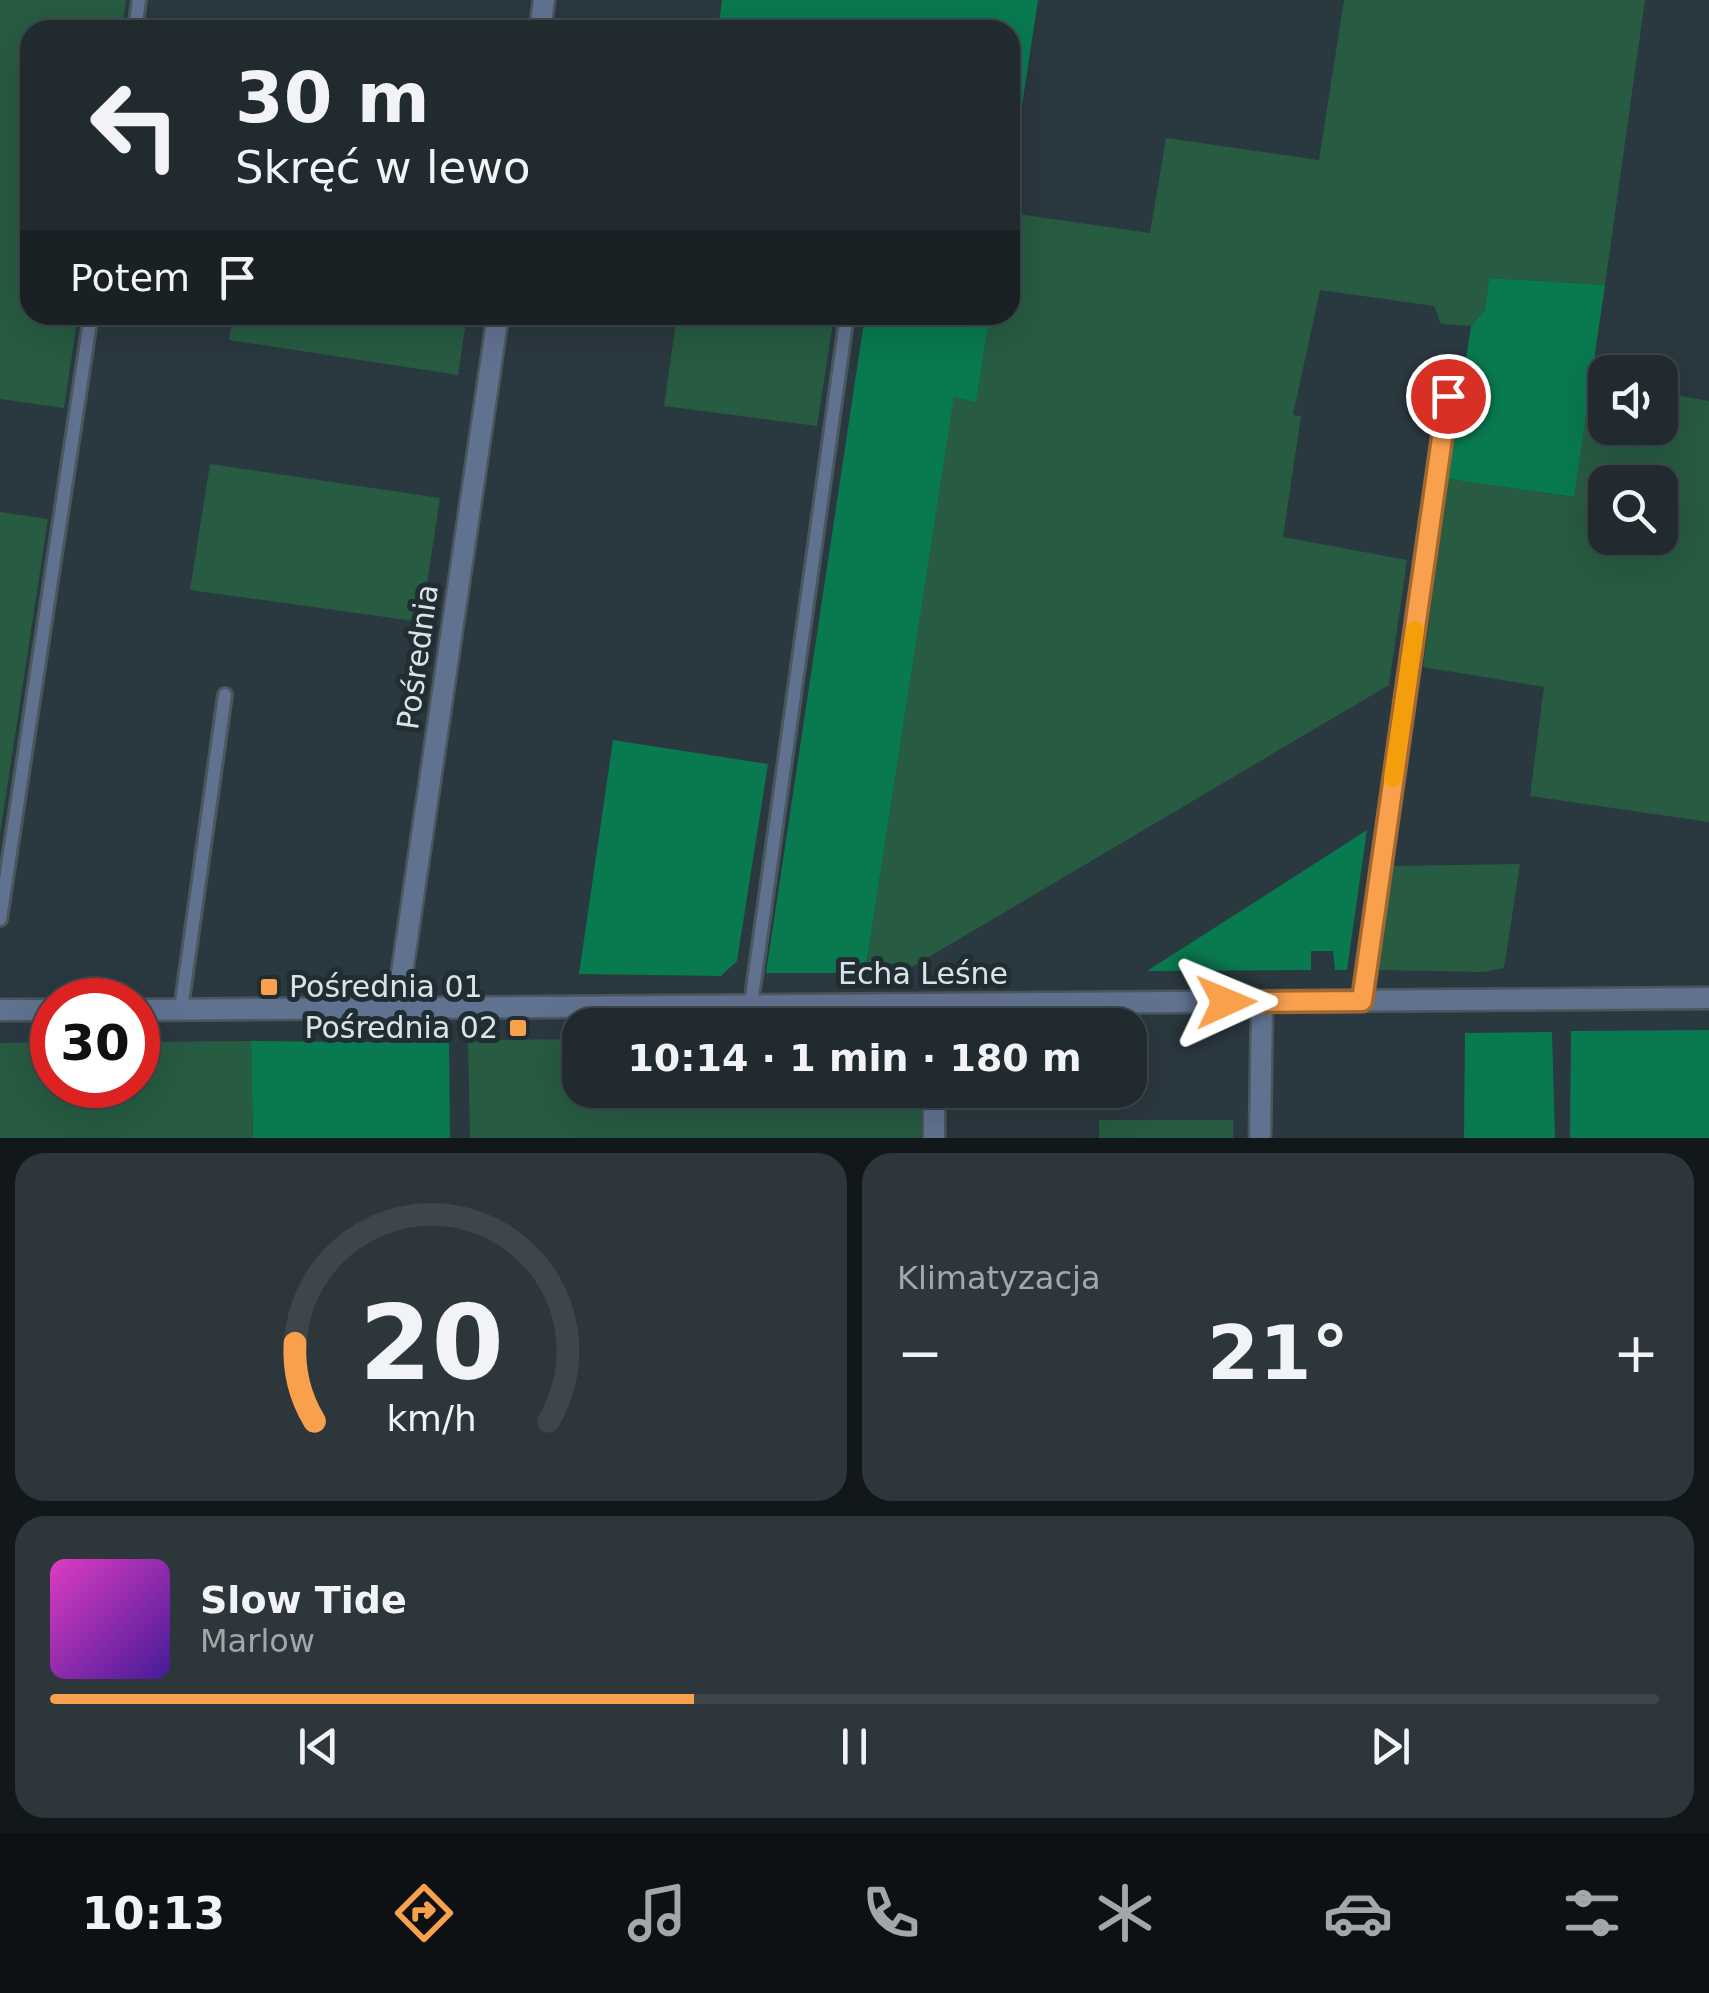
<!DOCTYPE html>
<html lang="pl">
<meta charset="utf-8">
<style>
:root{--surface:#202a2f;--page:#2d363b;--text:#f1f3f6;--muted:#a2a7aa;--line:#3d464b;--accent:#f9a04d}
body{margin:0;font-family:"DejaVu Sans",sans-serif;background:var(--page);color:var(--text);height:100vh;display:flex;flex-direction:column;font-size:38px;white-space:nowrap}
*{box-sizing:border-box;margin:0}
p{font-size:32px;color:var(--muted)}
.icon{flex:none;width:55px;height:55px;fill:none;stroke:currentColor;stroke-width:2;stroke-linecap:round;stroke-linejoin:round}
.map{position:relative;height:1138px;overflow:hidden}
.drawer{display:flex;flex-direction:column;gap:15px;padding:15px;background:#12171a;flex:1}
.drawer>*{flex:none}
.guide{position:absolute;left:20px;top:20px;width:1000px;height:305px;border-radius:30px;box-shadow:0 10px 40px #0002,0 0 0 2px var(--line);background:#202a2f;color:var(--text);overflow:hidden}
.buttons{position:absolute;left:1588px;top:355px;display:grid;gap:20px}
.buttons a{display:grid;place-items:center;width:90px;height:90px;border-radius:20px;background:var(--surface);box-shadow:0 10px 40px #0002,0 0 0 2px var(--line);font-size:50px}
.speed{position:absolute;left:30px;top:978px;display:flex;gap:20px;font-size:50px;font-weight:700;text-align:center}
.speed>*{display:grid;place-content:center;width:130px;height:130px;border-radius:50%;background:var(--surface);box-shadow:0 10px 40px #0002,0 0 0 2px var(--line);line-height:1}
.speed .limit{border:15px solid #d22;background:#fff;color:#111}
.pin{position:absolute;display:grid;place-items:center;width:85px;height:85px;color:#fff;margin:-42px;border:5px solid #fff;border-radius:50%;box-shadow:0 2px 10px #0007}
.me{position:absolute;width:110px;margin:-55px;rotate:89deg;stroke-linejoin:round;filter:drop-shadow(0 0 8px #0008)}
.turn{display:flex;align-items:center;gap:35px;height:210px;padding:0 50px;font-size:45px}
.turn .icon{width:130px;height:130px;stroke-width:2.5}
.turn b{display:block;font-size:70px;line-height:85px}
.then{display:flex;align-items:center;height:95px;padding:0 50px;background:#0003;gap:20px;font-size:38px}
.big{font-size:75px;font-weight:700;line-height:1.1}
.drawer .widget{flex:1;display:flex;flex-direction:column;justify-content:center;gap:15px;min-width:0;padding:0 35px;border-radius:30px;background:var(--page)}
.drawer .dial{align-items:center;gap:0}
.dial svg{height:260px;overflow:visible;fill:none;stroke:var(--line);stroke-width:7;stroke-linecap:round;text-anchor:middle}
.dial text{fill:var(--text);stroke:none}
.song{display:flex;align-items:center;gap:30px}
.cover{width:120px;height:120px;border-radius:15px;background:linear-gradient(135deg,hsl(310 70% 55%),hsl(260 70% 35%))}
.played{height:10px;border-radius:5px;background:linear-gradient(90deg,var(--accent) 40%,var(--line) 40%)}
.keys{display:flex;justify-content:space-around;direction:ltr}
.heat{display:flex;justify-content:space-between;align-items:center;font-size:55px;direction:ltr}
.drawer .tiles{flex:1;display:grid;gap:15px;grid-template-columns:1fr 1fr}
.widget:last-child{grid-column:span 2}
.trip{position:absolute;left:562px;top:1008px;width:585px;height:100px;border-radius:30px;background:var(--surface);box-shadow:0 10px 40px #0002,0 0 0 2px var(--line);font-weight:700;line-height:100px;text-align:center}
.dock{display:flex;height:160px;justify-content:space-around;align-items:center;background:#0d1113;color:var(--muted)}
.dock .icon{width:70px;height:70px}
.dock .active{color:var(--accent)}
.dock b{font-size:45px;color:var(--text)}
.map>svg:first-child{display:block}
.green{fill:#275b42;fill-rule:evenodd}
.forest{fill:#097950}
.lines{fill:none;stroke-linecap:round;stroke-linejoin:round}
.service-casing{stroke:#4a575d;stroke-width:18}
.minor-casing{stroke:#4a575d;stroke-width:25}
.service{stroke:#617290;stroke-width:12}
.minor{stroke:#617290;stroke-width:20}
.route-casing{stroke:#a26832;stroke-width:25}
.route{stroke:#f9a04d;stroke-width:18}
.slow{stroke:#f59e0b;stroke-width:18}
.poi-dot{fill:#f9a04d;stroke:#202e34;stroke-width:4}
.labels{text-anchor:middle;stroke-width:10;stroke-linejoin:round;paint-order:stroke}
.street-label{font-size:30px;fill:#dae3e7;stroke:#202e34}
.poi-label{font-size:30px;fill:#dae3e7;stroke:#202e34;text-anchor:start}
</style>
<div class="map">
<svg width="1709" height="1138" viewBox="0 0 1709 1138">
<rect width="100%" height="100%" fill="#2a383f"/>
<g class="green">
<polygon points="0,0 126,0 122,30 30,30 30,315 78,315 64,408 0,399"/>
<polygon points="1344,0 1645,0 1605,285 1489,278 1485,310 1471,326 1441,324 1434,306 1320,290 1293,415 1301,416 1283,537 1407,560 1389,685 900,974 865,973 954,396 976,401 990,315 1010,315 1010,213 1150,233 1166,138 1319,160"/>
<polygon points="233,315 467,315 458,375 229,340"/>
<polygon points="677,315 834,316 817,426 664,406"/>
<path d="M1591,381L1605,383V428H1660V392L1709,401V822L1530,796L1544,687L1423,667L1448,479L1573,497ZM1605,482H1660V538H1605Z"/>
<polygon points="210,464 440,498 421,622 190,590"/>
<polygon points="0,512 48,519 0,834"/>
<polygon points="1520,864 1504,968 1484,972 1378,970 1392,866"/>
<polygon points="580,1039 580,1090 921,1090 921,1138 470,1138 468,1040"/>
<polygon points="251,1041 253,1138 0,1138 0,1043 52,1042 52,1085 138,1085 138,1042"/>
<rect x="1099" y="1120" width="134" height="18"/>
</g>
<g class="forest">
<polygon points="722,0 1038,0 1010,185 1010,30 718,30"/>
<polygon points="1489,278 1605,285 1574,497 1448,479 1471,326 1485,310"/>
<polygon points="865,315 990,315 976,402 954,397 865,973 766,973"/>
<polygon points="613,740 768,764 737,961 721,976 579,974"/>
<polygon points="1367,830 1347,970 1335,970 1333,951 1311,951 1311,970 1147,971"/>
<polygon points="1709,1030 1709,1138 1570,1138 1571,1031"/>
<polygon points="1552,1032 1555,1138 1464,1138 1465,1033"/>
<polygon points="251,1041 449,1043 450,1138 253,1138"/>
</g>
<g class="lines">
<g class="service-casing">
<g id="service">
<polyline points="135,30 139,0"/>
<polyline points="0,919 91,315"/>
<polyline points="1361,1001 1448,396"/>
<polyline points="751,1004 847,315"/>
<polyline points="181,1009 225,695"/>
</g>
</g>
<g class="minor-casing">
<g id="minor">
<polyline points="540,30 544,0"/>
<polyline points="933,1004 933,1025"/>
<polyline points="397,1007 498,315"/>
<polyline points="0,1010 52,1010"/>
<polyline points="138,1010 1709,998"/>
<polyline points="934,1090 934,1138"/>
<polyline points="1260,1138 1262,1002"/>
</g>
</g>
<use href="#service" class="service"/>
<use href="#minor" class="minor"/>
</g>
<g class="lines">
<g class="route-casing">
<polyline id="route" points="1226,1002 1362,1001 1448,396"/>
</g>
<use href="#route" class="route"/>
<polyline class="slow" points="1393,778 1415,630"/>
</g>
<g class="poi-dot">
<rect x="259" y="977" width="20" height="20" rx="5"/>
<rect x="508" y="1018" width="20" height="20" rx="5"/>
</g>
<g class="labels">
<g class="street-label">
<text transform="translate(418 657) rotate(-82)" y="10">Pośrednia</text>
<text x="923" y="984">Echa Leśne</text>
</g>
<g class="poi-label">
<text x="289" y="997">Pośrednia 01</text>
<text x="498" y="1038" text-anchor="end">Pośrednia 02</text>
</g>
</g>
</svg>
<div class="buttons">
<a><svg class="icon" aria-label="sound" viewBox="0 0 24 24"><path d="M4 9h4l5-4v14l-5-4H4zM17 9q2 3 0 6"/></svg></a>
<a><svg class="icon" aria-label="search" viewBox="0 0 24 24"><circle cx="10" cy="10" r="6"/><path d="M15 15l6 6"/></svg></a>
</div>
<div class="speed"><div class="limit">30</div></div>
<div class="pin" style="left:1448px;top:396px;background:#d93025"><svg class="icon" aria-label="arrive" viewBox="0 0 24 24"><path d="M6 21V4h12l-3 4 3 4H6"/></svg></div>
<svg class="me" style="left:1226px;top:1002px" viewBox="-20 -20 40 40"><path d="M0-17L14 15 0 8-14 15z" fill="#f9a04d" stroke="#fff" stroke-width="4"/></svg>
<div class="trip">10:14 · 1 min · 180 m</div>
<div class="guide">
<div class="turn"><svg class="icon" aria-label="left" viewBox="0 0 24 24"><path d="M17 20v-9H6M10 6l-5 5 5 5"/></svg><div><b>30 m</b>Skręć w lewo</div></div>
<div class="then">Potem<svg class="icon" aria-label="arrive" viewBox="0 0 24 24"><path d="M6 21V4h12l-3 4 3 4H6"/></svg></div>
</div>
</div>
<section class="drawer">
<div class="tiles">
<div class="widget dial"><svg viewBox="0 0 100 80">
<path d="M14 69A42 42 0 1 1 86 69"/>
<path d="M14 69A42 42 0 0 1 8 45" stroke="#f9a04d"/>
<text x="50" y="56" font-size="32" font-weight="700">20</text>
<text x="50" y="72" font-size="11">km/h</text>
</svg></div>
<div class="widget"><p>Klimatyzacja</p>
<div class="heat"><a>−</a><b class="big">21°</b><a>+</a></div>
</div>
<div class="widget">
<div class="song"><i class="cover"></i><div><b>Slow Tide</b><p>Marlow</p></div></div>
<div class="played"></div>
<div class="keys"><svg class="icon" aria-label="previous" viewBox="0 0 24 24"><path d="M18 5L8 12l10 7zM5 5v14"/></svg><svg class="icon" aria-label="pause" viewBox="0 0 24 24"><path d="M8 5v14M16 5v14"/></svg><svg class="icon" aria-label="next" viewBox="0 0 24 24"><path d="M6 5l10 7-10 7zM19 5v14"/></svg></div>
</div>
</div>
</section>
<nav class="dock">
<b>10:13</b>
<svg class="icon active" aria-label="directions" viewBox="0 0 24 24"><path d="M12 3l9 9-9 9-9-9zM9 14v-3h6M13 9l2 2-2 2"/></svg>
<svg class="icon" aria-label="music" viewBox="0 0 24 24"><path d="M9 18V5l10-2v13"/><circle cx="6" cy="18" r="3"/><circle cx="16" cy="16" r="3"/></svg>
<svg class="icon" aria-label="phone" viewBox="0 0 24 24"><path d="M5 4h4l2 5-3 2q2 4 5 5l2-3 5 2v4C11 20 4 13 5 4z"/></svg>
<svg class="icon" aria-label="climate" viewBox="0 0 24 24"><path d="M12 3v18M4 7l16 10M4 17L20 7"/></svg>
<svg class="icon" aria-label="car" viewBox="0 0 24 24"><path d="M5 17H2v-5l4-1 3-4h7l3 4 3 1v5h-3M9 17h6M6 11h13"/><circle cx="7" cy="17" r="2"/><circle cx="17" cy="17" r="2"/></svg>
<svg class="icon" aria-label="filters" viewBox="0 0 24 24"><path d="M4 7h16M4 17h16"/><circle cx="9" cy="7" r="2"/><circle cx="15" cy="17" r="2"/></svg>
</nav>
